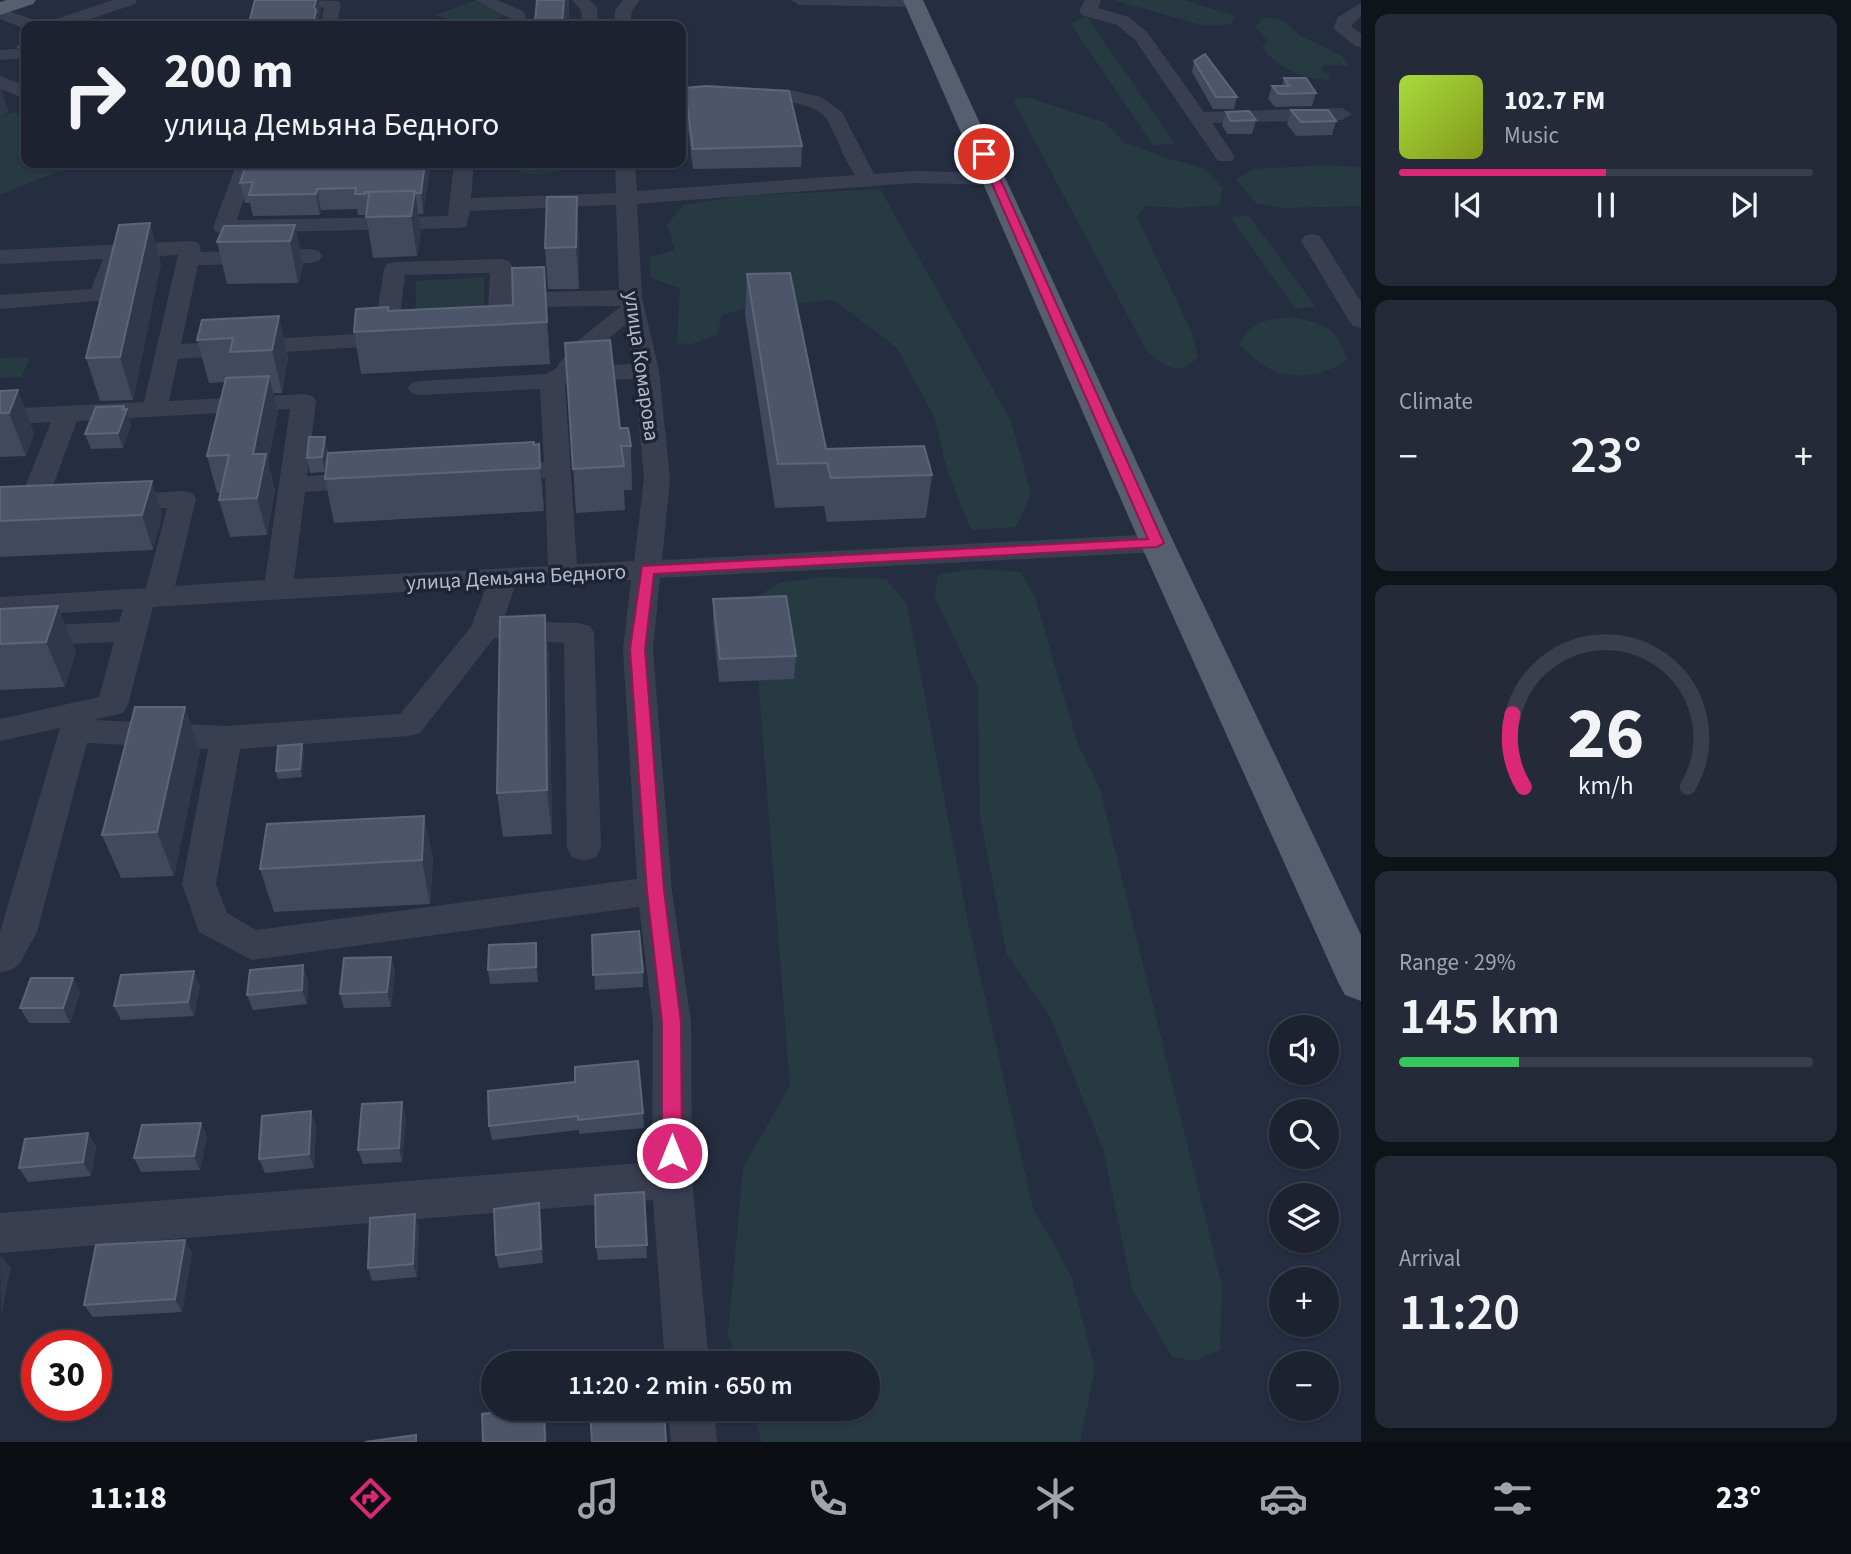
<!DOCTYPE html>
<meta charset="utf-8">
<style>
:root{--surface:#1c2230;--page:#252a38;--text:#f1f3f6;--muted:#a0a4ab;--line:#3a3f4c;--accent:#db2777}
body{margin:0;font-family:"Source Sans 3",sans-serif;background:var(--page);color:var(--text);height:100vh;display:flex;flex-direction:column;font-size:26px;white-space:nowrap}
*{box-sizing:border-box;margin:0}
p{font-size:23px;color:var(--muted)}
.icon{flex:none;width:38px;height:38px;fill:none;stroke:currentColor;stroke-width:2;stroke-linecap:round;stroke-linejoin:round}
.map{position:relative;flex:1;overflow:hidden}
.panel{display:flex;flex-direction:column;gap:14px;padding:14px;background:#0f131a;width:490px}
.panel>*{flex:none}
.banner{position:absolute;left:21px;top:21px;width:665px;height:147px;border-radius:14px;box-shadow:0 2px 5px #0004,0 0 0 2px var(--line);background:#1c2230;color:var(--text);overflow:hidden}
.buttons{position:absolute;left:1269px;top:1015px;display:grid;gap:14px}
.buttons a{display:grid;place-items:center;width:70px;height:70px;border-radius:50%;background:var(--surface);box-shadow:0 2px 5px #0004,0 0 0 2px var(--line);font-size:35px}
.speed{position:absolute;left:21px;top:1330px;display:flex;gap:14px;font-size:35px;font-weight:700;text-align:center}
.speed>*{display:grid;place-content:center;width:91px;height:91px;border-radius:50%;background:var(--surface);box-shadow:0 2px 5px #0004,0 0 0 2px var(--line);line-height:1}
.speed .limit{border:10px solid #d22;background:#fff;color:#111}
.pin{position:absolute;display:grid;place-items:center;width:60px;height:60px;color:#fff;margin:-30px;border:4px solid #fff;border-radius:50%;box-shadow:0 2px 7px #0007}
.me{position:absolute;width:77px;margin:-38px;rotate:0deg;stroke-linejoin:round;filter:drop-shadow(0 0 5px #0008)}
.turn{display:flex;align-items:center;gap:24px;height:147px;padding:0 28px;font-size:32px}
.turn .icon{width:91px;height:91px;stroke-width:2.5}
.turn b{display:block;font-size:49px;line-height:60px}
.big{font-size:52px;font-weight:600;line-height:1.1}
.panel .card{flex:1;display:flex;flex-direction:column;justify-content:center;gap:10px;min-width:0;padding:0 24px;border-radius:14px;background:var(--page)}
.panel .dial{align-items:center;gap:0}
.dial svg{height:182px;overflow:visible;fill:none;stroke:var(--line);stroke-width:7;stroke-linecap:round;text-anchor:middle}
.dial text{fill:var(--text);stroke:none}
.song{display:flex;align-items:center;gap:21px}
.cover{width:84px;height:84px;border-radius:10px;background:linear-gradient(135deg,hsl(80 70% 55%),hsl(70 70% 35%))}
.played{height:7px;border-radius:4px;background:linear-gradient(90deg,var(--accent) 50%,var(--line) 50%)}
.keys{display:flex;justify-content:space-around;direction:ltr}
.heat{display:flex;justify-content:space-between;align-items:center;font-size:38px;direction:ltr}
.charge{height:10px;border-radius:5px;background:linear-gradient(90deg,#34c759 29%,var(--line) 0)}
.trip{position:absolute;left:481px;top:1351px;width:399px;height:70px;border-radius:35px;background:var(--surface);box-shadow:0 2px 5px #0004,0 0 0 2px var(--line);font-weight:600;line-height:70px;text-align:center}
.tab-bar{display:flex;height:112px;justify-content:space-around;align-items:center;background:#0b0e13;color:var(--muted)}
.tab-bar .icon{width:49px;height:49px}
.tab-bar .current{color:var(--accent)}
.tab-bar b{font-size:32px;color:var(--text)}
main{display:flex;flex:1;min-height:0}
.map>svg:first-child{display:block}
.green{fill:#273a41}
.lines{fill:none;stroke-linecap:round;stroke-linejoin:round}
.minor{fill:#393f50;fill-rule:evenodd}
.major{fill:#575e70;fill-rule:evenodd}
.wall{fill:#40495e}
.shaded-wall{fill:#30384d}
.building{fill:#4d556a;stroke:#5d6579;stroke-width:2}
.route{fill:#db2777;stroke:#8e194d;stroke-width:2}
.labels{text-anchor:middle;stroke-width:7;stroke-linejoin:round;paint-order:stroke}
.street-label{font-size:21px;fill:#b6bbcb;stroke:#1e2435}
</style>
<main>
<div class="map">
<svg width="1361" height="1442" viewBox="0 0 1361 1442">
<rect width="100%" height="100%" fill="#252d40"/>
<g class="green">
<polygon points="1113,0 1184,0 1236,16 1231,24 1205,26"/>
<path d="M473,1L508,15C473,28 470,29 436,15Z"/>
<polygon points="1083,17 1087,17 1175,144 1153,145 1071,24"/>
<path d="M1265,17L1282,20L1301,36L1341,55L1350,66L1324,65L1321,70L1329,75V80C1305,80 1275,67 1262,47L1268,41L1255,27Z"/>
<path d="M1026,97L1104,122L1125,143L1166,158L1203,168L1223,188L1219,205L1179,208L1146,206L1137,217L1192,333L1198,357C1179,378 1164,367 1146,350L1014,102L1017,98Z"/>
<polygon points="15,112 26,117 26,163 79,163 0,195 0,116"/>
<path d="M506,163H576V165C553,176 529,178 506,166Z"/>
<polygon points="1327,165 1361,167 1361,206 1285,208 1256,203 1236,180 1252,169"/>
<polygon points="880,189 1011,421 1031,494 1016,527 971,530 946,466 934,416 896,347 834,300 749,307 722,315 717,335 691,344 677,343 680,288 651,278 650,257 675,250 667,225 683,205 740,196"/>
<polygon points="1249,216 1316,307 1295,308 1230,217"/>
<polygon points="484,277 485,324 415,328 416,281"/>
<path d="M1292,317C1323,323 1339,328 1347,360C1325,375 1298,381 1272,370C1261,366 1250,353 1240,346C1247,320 1268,320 1292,317Z"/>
<polygon points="30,357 22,377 0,378 0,358"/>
<polygon points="977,569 1020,572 1035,597 1078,745 1100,789 1222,1286 1220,1350 1195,1361 1172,1357 1132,1289 1104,1152 1050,1017 1007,955 980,817 978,688 935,598 938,574"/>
<polygon points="821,577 886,579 907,604 968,922 1033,1208 1071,1275 1095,1369 1080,1442 762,1442 751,1409 868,1409 868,1363 737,1363 728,1335 743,1167 790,1086 752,599 780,583"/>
</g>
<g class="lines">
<g class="minor">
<polygon points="113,0 137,0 135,4 69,26 44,26 47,22"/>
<polygon points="308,0 339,1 341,5 336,26 320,26 324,8 310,4"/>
<polygon points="475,0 497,0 523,11 530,26 513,26 509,18"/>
<polygon points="572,0 590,0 597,8 599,26 583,26 581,10"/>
<polygon points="623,0 640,0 632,11 630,26 614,26 615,10"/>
<polygon points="791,0 921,0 922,2 914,7 799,5"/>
<polygon points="1085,0 1101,0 1098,8 1129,17 1147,32 1204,112 1342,108 1352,114 1342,120 1212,123 1235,157 1232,161 1218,161 1135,40 1117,25 1082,15 1079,11"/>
<polygon points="1361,3 1361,16 1351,26 1361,34 1361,47 1355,46 1333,28 1338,17"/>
<polygon points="0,8 40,22 43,26 26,26 26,29 0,19"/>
<polygon points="26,48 26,58 0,60 0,50"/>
<polygon points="0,76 26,86 26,99 0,89"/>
<path d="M786,89L821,97L842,112L874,174L914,171L995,173L1002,175L1005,179L1002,183L995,185L914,183L637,204L642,297L659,371L670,479L662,560L1157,534L1167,537L1171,543L1167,549L1157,552L660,578L653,649L672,891L691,1022L692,1179L709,1363H665L653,1200L0,1253V1213L652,1162L653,1022L639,907L252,960L199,932L182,884L208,749L87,743L37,932L20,963L13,969L0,973V932L60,728L0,741V719L99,697L114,642L0,647V627L119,622L123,609L0,617V597L146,588L167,508L117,511L107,509L103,503L107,497L117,495L183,491L193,493L196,499L175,586L265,580L290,409L77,421L45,507L41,513L31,515L21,513L17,507L51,422L0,425V409L144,402L178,255L125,258L108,300L0,309V295L91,289L103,259L0,264V250L191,241L199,243L201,252L311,249L319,251L322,256L319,261L311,263L198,265L181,344L374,333L384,269L387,264L395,262L501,259L509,261L512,266V293L619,290L616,205L470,211L466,227L458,228L224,233L216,232L213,227L237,163H323L320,169L313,171L252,173L237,220L448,216L454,163H474L471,198L616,193L615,163H635L637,191L855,175C843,158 838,139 828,121C807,88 716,104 681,105V93ZM490,273L487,328L477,330L473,335L477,340L485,342L507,339L511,334V307L621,306L575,343L555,369L546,374L420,381L411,383L408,388L411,393L420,395L540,389L544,462L490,466L486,472L490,478L499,480L545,478L548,566L294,579L305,492L367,488L376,486L380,480L376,474L367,472L307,476L316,401L313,396L304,394L169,401L178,359L406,344L410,339L406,334L398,332L405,275ZM625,325L633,364L582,366L591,353ZM635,379L644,479L634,561L577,564L565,384L569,381ZM631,580L623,649L637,879L256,930L227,913L216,884L240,749L409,736L420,733L494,638L564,643L567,848L572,857L584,861L596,857L601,848L594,633L590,626L579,623L503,621L515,586ZM486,587L471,627L400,714L226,726L93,720L123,713L128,705L153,607Z"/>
<polygon points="1312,234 1320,236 1361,302 1361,328 1353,326 1349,321 1301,241 1304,236"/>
<polygon points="668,1409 714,1409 717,1442 671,1442"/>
</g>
<g class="major">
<polygon points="6,0 36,0 33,4 0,15 0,2"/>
<polygon points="903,0 923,0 1174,543 1361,935 1361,1001 1345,995 1338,982 1140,543"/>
</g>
</g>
<g class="wall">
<polygon points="537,0 569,0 568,26 535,26"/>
<polygon points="26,45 26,71 19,47"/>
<polygon points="1194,61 1237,97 1234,109 1213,109 1192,72"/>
<polygon points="1284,78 1316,93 1312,106 1275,107 1268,99 1272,86 1282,86"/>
<polygon points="685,88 802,146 801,167 693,169 685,107"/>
<polygon points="1291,110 1336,121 1332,135 1296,136 1287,124"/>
<polygon points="1226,112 1256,120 1252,134 1227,134 1222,125"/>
<polygon points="259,163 429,163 430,169 423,214 418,214 421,231 417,256 373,258 366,215 358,215 357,209 321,210 320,215 253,216 250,203 245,203 240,183 259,165"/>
<polygon points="295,225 303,266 298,283 227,284 217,242"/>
<polygon points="579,237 579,289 548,289 545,248"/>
<polygon points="161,263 133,400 100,401 86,358"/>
<polygon points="544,267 550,364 361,374 354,332 388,311 513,305"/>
<polygon points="747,274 826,449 932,475 926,518 827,522 824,506 775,508 745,315"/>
<polygon points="279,316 288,358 282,393 273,393 278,412 268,461 275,491 267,535 230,537 219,500 221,493 217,493 207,456 225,382 209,383 197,340"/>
<polygon points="565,343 631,446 632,490 624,490 625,510 576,513"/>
<polygon points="0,391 34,433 26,456 0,457"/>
<polygon points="125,409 131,425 123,448 91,449 85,434"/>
<polygon points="325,437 328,452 326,471 539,444 544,511 334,523 325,479 325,472 310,473 307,458"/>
<polygon points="0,487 162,515 153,550 0,557"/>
<polygon points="713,599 796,656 794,679 719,682 713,622"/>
<polygon points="0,609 76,651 65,687 0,690"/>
<polygon points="545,615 549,659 552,834 503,837 497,793"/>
<polygon points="302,744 304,751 302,777 278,779 276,771"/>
<polygon points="200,751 174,876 121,878 102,835"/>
<polygon points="424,816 433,860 430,904 274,912 260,869"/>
<polygon points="592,935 643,972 643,987 595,990"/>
<polygon points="536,943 538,958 538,982 490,984 488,970"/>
<polygon points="391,957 395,972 391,1007 344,1008 340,994"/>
<polygon points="73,978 80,992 70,1023 29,1023 20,1008"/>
<polygon points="308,980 307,1004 253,1010 247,995"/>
<polygon points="200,986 194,1016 121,1020 114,1006"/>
<polygon points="488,1091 643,1113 644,1128 579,1134 579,1130 492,1140 489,1126"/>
<polygon points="406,1117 402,1162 363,1164 358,1150"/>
<polygon points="201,1123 207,1137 200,1170 141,1172 134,1158"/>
<polygon points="316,1125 314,1168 265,1173 259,1159"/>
<polygon points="88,1133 96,1147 91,1176 28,1182 19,1168"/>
<polygon points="644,1192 647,1258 598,1260 596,1247"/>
<polygon points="539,1203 541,1217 543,1263 499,1268 496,1255"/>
<polygon points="419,1227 417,1277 372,1281 368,1268"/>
<polygon points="192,1253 182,1312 93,1317 84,1305"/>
</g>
<g class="shaded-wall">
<polygon points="316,0 319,0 321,10 318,22 319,26 313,26"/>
<polygon points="564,0 569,0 568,26 563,26"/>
<polygon points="0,86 9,112 0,116"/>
<polygon points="425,163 429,163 430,169 423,214 421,193"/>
<polygon points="317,189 321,210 320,215 316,194"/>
<polygon points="415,191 421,231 417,256 411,216"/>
<polygon points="577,197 579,237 579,289 576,247"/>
<polygon points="150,223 161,263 133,400 120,357"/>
<polygon points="295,225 303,266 298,283 290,241"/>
<polygon points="544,267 547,309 550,364 547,322"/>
<polygon points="279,316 288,358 282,393 272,350"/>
<polygon points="269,376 278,412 268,461 275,491 267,535 257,498 253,454"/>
<polygon points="18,390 34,433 26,456 9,413"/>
<polygon points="124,406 126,412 127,409 131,425 123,448 118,433"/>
<polygon points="325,437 328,452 325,472 322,457"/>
<polygon points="539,444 543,488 544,511 540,468"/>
<polygon points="152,481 162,515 153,550 142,515"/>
<polygon points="58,606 76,651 65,687 46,642"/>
<polygon points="545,615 549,659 552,834 547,790"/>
<polygon points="185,707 200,751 174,876 157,832"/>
<polygon points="302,744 304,751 302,777 300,769"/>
<polygon points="424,816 433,860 430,904 422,860"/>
<polygon points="536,943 538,958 538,982 536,967"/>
<polygon points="391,957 395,972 391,1007 387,992"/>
<polygon points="303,965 308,980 307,1004 302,990"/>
<polygon points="194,971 200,986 194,1016 188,1002"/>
<polygon points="73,978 80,992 70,1023 63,1008"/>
<polygon points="402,1102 406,1117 402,1162 399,1148"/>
<polygon points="311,1111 316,1125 314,1168 309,1154"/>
<polygon points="201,1123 207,1137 200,1170 194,1156"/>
<polygon points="88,1133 96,1147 91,1176 83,1162"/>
<polygon points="539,1203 541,1217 543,1263 541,1249"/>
<polygon points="415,1214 419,1227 417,1277 413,1264"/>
<polygon points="185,1240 192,1253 182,1312 175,1299"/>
<polygon points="1,1255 11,1268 1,1317 0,1259"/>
<polygon points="544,1409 546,1418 547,1442 545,1442"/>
</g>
<g class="building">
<polygon points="255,0 316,0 314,7 316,10 313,26 248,26"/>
<polygon points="537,0 564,0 562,22 535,22"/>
<polygon points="26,45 26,51 19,47"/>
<polygon points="1205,54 1237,97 1216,97 1194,61"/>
<polygon points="1284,78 1306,78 1316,93 1279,94 1272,86 1289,86"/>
<polygon points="706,86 789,91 802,146 693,149 685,88"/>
<polygon points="1291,110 1328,110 1336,121 1301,122"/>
<polygon points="1249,111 1256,120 1231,121 1226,112"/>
<polygon points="259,163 425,163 421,193 415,193 415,191 365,192 365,194 355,194 356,188 317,189 316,194 249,195 253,182 240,183 246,165 259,165"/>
<polygon points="415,191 411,216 366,217 369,193 365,192"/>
<polygon points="547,197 577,197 576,247 545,248"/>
<polygon points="150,223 120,357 86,358 119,225"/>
<polygon points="295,225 290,241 217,242 224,226"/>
<polygon points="544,267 547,322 354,332 356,309 388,307 388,311 513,305 512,268"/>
<polygon points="790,273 826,449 924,446 932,475 831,478 827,463 778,464 747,274"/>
<polygon points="279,316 272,350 230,352 233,338 197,340 202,320"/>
<polygon points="610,340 620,428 628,428 631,446 621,446 624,466 573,469 565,343"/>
<polygon points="269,376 253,454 266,454 257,498 219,500 229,455 207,456 226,378"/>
<polygon points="18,390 9,413 0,413 0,391"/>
<polygon points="124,406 123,410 127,409 118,433 85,434 96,407"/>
<polygon points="309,437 325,437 322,457 307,458"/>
<polygon points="534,442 534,445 539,444 540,468 325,479 328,453"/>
<polygon points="152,481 142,515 0,521 0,487"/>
<polygon points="786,596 796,656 720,659 713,599"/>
<polygon points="58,606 46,642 0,644 0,609"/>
<polygon points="545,615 547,790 497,793 500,617"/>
<polygon points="135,707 185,707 157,832 102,835"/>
<polygon points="302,744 300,769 276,771 278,746"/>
<polygon points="424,816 422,860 260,869 267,824"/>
<polygon points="639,931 643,972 593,975 592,935"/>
<polygon points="536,943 536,967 488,970 489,945"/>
<polygon points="391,957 387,992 340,994 344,958"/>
<polygon points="303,965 302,990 247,995 250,970"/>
<polygon points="194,971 188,1002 114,1006 121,975"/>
<polygon points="31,978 73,978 63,1008 20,1008"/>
<polygon points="638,1061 643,1113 578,1120 578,1116 489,1126 488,1091 575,1082 575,1067"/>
<polygon points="402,1102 399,1148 358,1150 362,1104"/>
<polygon points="311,1111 309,1154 259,1159 262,1116"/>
<polygon points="201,1123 194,1156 134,1158 142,1125"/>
<polygon points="88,1133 83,1162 19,1168 25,1139"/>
<polygon points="644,1192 647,1245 596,1247 595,1195"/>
<polygon points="539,1203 541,1249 496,1255 494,1209"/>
<polygon points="415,1214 413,1264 368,1268 370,1218"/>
<polygon points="185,1240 175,1299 84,1305 96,1245"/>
<polygon points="524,1409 544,1409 545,1442 483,1442 482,1414"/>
<polygon points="590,1409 664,1409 666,1442 592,1442"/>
<polygon points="416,1435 416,1442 365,1442"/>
</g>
<polygon class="route" points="984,151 989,154 1164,543 1157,547 654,574 645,649 664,891 681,1022 682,1153 679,1160 672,1162 665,1160 662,1153 662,1022 647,891 630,649 642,566 1148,539 979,154"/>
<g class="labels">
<g class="street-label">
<text transform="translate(642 366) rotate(82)" y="7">улица Комарова</text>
<text transform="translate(516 577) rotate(-3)" y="7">улица Демьяна Бедного</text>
</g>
</g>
</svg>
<div class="buttons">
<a><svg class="icon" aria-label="sound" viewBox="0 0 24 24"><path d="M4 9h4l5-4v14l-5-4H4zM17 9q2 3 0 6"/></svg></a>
<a><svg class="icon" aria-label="search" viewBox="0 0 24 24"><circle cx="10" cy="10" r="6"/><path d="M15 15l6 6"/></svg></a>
<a><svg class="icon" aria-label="layers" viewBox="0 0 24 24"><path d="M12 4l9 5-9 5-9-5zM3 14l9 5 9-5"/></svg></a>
<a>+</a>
<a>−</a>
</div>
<div class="speed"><div class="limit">30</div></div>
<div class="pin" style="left:984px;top:154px;background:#d93025"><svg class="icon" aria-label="arrive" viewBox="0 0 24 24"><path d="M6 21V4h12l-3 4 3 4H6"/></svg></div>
<svg class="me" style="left:672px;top:1153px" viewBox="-20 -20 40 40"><circle r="17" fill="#db2777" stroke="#fff" stroke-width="3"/><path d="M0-11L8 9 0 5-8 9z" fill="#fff"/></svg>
<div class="trip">11:20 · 2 min · 650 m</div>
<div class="banner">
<div class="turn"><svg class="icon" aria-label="right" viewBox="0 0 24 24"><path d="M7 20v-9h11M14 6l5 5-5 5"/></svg><div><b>200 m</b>улица Демьяна Бедного</div></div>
</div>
</div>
<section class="panel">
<div class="card">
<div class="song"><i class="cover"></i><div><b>102.7 FM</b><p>Music</p></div></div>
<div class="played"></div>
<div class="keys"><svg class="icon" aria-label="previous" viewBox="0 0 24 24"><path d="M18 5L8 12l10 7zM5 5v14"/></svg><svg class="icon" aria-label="pause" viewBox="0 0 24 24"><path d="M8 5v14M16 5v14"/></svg><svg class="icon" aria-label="next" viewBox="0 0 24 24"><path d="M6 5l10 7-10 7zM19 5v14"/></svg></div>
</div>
<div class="card"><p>Climate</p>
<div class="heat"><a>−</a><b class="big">23°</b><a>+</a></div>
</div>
<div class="card dial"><svg viewBox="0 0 100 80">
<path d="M14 69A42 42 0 1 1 86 69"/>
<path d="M14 69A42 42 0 0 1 9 37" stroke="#db2777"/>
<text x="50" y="56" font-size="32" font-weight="700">26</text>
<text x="50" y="72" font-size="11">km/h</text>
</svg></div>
<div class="card"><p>Range · 29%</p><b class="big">145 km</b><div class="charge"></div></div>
<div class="card"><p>Arrival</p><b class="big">11:20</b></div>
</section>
</main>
<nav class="tab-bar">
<b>11:18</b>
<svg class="icon current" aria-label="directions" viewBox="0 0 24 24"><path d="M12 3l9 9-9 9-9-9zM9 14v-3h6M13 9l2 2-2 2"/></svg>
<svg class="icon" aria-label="music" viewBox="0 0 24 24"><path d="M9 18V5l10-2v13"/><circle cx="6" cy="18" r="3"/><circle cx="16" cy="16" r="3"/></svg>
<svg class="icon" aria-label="phone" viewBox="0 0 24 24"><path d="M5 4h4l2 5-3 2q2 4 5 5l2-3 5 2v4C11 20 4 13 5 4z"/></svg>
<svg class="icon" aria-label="climate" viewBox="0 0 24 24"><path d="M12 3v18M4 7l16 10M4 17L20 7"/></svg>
<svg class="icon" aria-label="car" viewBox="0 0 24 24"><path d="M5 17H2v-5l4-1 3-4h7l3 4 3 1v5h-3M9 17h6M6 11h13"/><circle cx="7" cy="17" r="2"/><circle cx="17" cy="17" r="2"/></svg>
<svg class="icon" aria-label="filters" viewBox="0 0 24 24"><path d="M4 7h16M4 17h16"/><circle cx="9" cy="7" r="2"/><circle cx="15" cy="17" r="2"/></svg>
<b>23°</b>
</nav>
